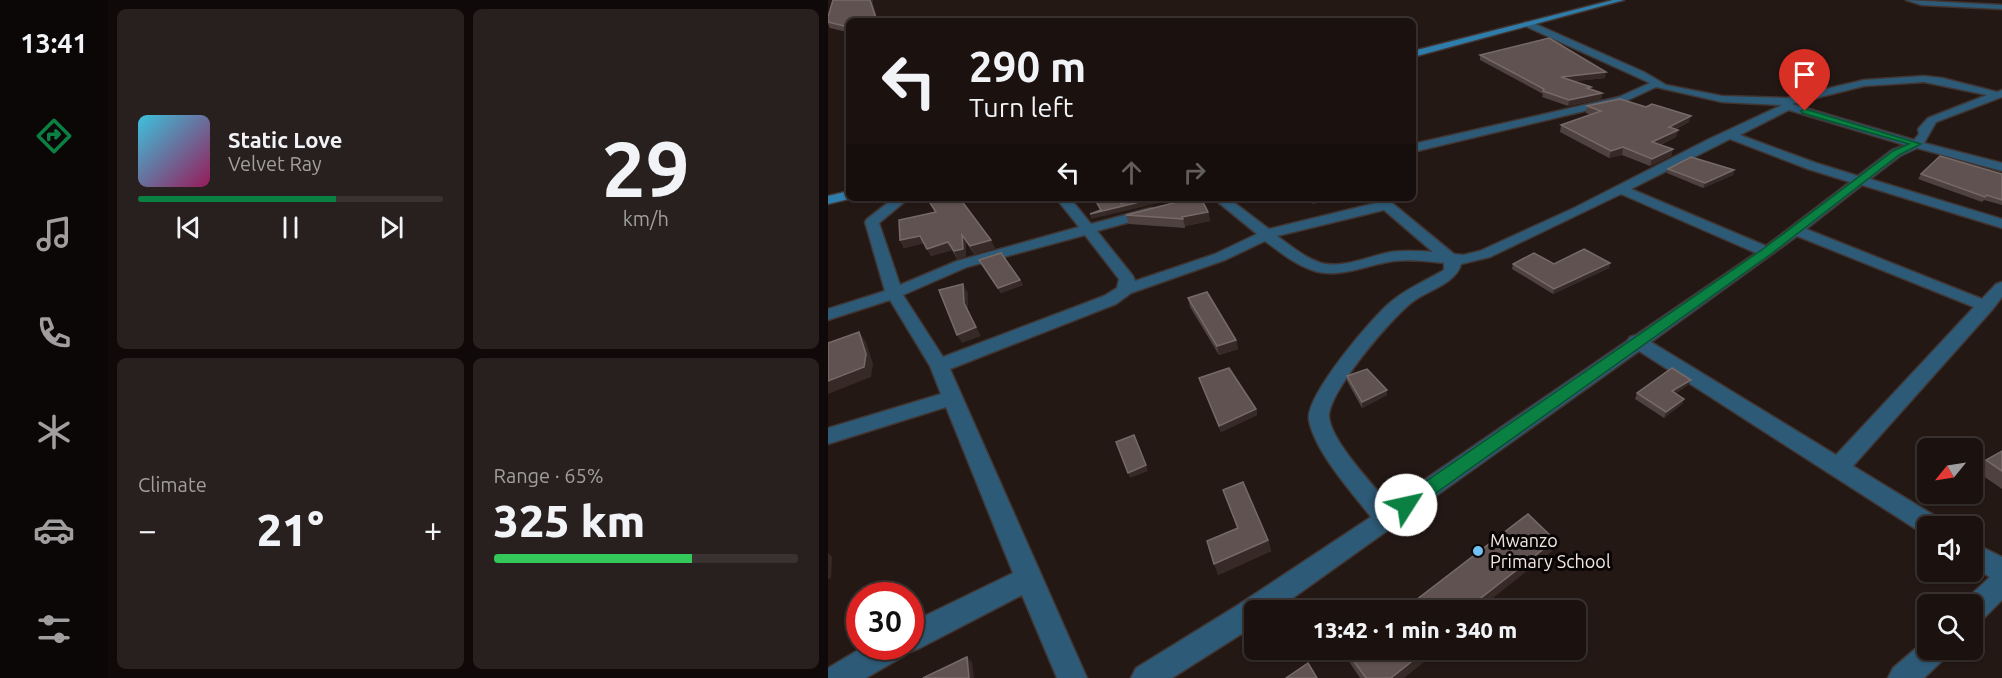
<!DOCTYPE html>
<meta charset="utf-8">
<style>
:root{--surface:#1b1210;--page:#28201e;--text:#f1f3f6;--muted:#a09e9f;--line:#393230;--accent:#0b8043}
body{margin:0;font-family:Ubuntu,sans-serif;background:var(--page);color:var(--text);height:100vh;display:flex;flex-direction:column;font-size:22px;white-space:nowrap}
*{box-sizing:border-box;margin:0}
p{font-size:20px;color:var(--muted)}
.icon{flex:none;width:33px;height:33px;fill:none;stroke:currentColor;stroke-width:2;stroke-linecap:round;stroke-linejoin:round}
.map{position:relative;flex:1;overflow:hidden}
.panel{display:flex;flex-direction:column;gap:9px;padding:9px;background:#0f0a09;width:720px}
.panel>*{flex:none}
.banner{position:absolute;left:18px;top:18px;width:570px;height:183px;border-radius:9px;box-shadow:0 2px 4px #0004,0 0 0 2px var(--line);background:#1b1210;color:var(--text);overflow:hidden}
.needle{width:39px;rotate:240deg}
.tools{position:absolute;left:1089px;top:438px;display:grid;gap:12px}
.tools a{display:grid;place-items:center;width:66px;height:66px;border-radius:9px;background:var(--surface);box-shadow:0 2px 4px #0004,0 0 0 2px var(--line);font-size:30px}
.speed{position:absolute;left:18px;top:582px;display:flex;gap:12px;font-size:30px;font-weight:700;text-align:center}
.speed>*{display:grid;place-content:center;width:78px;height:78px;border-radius:50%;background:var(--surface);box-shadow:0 2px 4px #0004,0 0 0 2px var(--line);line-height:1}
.speed .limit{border:9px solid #d22;background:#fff;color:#111}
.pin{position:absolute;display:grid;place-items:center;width:51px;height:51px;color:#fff;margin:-62px -26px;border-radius:50% 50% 50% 0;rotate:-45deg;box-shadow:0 0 6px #0007}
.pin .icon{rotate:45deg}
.me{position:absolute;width:66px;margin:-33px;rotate:55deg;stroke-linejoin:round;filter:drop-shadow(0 0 4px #0008)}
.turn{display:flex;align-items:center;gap:21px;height:126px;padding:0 24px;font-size:27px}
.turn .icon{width:78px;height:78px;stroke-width:2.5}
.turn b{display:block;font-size:42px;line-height:51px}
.lanes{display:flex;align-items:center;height:57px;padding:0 24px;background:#0003;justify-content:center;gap:30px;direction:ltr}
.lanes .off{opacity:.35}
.big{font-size:45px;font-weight:800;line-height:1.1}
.panel .widget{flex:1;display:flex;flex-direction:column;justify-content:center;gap:9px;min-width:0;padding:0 21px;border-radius:9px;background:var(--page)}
.panel .dial{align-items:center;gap:0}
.dial b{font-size:78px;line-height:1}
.song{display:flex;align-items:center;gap:18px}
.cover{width:72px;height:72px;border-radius:9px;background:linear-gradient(135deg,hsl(190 70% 55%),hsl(330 70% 35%))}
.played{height:6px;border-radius:3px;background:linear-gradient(90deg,var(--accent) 65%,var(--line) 65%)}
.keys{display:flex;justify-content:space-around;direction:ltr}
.heat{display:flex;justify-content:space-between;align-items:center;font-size:33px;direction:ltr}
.charge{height:9px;border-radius:4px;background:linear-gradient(90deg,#34c759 65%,var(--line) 0)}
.panel .tiles{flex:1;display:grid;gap:9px;grid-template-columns:repeat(2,1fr)}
.trip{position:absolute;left:416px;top:600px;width:342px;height:60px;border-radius:9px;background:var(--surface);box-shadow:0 2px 4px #0004,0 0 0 2px var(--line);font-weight:800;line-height:60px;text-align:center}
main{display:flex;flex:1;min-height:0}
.tabs{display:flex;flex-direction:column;width:108px;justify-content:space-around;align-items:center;background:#0b0706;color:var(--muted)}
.tabs .icon{width:42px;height:42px}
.tabs .current{color:var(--accent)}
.tabs b{font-size:27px;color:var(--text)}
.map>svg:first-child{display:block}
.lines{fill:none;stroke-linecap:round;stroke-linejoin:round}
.street-casing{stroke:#413532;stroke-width:3}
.secondary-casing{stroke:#413532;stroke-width:3}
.street{fill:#2d5a77;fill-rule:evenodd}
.secondary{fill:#2f7dab;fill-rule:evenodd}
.wall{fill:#4e413f}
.shaded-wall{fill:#362926}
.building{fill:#605250;stroke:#766a68;stroke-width:1.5}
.route{fill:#0b8043;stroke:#07532c;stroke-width:1.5}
.poi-dot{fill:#71c1f5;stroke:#090504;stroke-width:2}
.labels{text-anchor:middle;stroke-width:6;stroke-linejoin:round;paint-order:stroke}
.near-poi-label{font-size:18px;fill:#f0e7e5;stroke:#090504;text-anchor:start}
</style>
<main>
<nav class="tabs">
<b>13:41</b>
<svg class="icon current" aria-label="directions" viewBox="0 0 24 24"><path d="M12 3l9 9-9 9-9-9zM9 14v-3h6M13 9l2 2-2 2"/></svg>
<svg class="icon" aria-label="music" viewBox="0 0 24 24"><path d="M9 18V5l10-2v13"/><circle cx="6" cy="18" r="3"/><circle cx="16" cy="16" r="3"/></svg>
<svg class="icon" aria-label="phone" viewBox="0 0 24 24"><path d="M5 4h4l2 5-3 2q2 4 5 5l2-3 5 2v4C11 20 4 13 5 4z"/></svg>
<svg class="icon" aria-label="climate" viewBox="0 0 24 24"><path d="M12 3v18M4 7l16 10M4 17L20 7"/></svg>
<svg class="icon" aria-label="car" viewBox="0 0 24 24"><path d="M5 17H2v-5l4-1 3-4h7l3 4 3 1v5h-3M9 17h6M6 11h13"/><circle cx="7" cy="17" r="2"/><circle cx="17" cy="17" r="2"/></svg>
<svg class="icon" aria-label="filters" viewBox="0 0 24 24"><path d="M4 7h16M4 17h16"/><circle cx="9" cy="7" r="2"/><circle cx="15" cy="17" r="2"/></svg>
</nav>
<section class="panel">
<div class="tiles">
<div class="widget">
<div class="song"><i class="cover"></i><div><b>Static Love</b><p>Velvet Ray</p></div></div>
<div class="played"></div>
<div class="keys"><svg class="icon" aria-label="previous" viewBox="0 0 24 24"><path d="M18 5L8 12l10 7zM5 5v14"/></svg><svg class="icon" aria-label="pause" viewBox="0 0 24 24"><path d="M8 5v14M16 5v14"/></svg><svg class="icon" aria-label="next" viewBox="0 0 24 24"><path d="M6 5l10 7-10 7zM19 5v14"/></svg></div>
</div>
<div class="widget dial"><b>29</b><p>km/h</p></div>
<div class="widget"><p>Climate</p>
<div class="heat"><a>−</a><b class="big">21°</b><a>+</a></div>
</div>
<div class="widget"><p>Range · 65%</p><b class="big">325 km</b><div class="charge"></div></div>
</div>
</section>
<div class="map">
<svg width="1174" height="678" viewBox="0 0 1174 678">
<rect width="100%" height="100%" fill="#241815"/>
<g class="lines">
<g class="street-casing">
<g id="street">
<polygon points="1078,0 1174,5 1174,9 1094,5"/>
<path d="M697,22H703L816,72L838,85L894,96L959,98L1036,80L1096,76L1114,78L1169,92L1174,90V97L1108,122L1096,143L1174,163V171L1089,148L1072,156L1042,179L1174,219V228L1034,185L978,229L1154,299L1168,284L1174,282V297L1164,310L1025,466L1112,519L1115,526H1100V535L1094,533L811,351L448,610H426V626L344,678H303L308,668L410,605L543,517C523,491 487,452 481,420C477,396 545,316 564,301C580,288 599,280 616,270V263C599,261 583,259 566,261C540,264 510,280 484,270C466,264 452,252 437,241L397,260L303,293L288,304L122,369L259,678H229L194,595L92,648L82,652L78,650L76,656L38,678H0V668L37,646H82V623L185,573L118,407L0,444V428L113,394L102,366L62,300L0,320V309L57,291L37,222L39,219L66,198H81L51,223L72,285L129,261L251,227L228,198H242L263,224L323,208L328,209L330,212L328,215L269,231L305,276L307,281L387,254L429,234L385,198H400L441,229L548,203L543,198H558L626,254L635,255L652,251L746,208L881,139L954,105L894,102L828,87L798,101L585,152V144L791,97L822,83L697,26ZM1096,82L1159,95L1100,118L1090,129L1091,134L1086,140L964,104L1036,86ZM961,110L1077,145L1064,150L1030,176L988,163L912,135ZM902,139L980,169L1022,182L938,246L803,189ZM793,194L928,253L808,335L802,337L799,341L561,504C546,486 503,441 501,417C500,392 566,314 587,300C602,290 629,282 633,264L662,257ZM556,210L605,252C591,251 577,250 563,252C542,256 514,269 493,263C477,258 463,246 449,236ZM257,235L291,279L289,288L276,296L115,357L75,295L139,267ZM969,236L1146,307L1008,455L823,342Z"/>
<polygon points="1144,542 1174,557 1174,600 1154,620 1144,624 1144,604 1133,604 1162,577 1144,567"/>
<polygon points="1100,638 1100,650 1119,650 1115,660 1096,678 1060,678 1065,668"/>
</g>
</g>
<g class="secondary-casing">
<g id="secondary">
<polygon points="785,0 796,0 585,57 585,51"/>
<polygon points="21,191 21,198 25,198 0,204 0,196"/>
</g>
</g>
<use href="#street" class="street"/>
<use href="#secondary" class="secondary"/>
</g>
<g class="wall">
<polygon points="5,0 45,0 45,5 50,21 21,21 19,32 2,28 0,24 0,17"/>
<polygon points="652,55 777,78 746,81 763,87 762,89 774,93 773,99 740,106 714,97 715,94 652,60"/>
<polygon points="759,106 861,122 848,129 850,130 848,137 832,145 845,149 843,156 822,166 794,155 781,158 732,132 733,125 763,115 758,113"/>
<polygon points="840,169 906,170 905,175 875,188 839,173"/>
<polygon points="1093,174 1174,174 1174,205 1156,200 1154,202 1090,179"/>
<polygon points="120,198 135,198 136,204 167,248 146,254 138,242 138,256 129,259 124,250 103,256 96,243 76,248 72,240 107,212 102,203"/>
<polygon points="479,198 507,198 485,204"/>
<polygon points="380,212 382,221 357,226 357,228 301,224 298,215"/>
<polygon points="151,260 192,280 195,285 173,293"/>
<polygon points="782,263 781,268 725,294 684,269 685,264 726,264"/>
<polygon points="360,298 408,340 410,349 391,355 362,307"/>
<polygon points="519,376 559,390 559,395 534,408 519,381"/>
<polygon points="371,378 428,409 429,415 393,432"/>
<polygon points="860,385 848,393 856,399 854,404 836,418 807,399 809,393"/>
<polygon points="1174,451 1174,489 1148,471 1158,460"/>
<polygon points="395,490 440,540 443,551 390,575 409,528"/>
<polygon points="520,653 576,678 532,678 522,663"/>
</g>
<g class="shaded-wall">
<polygon points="42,0 45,0 45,5 50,21 36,21"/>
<polygon points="21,24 21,31 19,32 16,26"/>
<polygon points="778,72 777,78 732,83 733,77"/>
<polygon points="774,93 773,99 740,106 741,100"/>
<polygon points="863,116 861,122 839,133 841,127"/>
<polygon points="850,130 848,137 822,149 824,142"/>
<polygon points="795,147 794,155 781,158 783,151"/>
<polygon points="845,149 843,156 822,166 824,159"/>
<polygon points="906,170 905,175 875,188 877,183"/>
<polygon points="328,198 338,198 339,201 263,219 262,214"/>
<polygon points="484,198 507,198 485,204"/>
<polygon points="380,212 382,221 357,226 354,217"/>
<polygon points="134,235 138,242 138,256 129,259 126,251"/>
<polygon points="92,236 96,243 76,248 72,240"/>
<polygon points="163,240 167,248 146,254 142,246"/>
<polygon points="120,242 124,250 103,256 99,249"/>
<polygon points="782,263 781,268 725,294 726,289"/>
<polygon points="192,280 195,285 173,293 170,288"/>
<polygon points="135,284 140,293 140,312 153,336 134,343 129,335 136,303"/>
<polygon points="31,332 38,342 45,364 43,377 0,394 0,381"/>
<polygon points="408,340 410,349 391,355 389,346"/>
<polygon points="863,380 860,385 842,397 844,391"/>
<polygon points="559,390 559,395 534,408 534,402"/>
<polygon points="856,399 854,404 836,418 838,412"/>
<polygon points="428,409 429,415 393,432 391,426"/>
<polygon points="318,465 320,471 302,478 300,473"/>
<polygon points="440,540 443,551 390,575 386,564"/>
<polygon points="727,540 724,551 650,610 643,610 644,605"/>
<polygon points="0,553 4,557 3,578 0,579"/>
<polygon points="598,650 611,650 576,678 563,678"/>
<polygon points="139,657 144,662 146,678 141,678"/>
</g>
<g class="building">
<polygon points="5,0 42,0 48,18 36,21 21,21 21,24 16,26 0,22 0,17"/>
<polygon points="721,38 778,72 733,77 763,87 759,88 774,93 741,100 715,91 716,89 652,55"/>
<polygon points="792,99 818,107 824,104 863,116 841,127 850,130 824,142 845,149 824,159 795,147 783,151 733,125 773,111 759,106"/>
<polygon points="1112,156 1174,174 1174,200 1159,195 1157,197 1093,174"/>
<polygon points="863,157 906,170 877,183 840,169"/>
<polygon points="120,198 133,198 133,200 163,240 142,246 134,235 135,249 126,251 120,242 99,249 92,236 72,240 71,220 108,212 102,203"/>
<polygon points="266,198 289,198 293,204 318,198 328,198 262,214 273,210"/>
<polygon points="365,198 373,198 380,212 354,217 355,219 298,215"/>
<polygon points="756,249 782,263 726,289 685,264 706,253 726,264"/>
<polygon points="173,253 192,280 170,288 151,260"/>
<polygon points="135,284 136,303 148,327 129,335 111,290"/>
<polygon points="379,292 408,340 389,346 360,298"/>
<polygon points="31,332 38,354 36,367 0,381 0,343"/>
<polygon points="401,368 428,409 391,426 371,378"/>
<polygon points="844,368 863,380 844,391 856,399 838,412 809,393"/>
<polygon points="539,369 559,390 534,402 519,376"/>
<polygon points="306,435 318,465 300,473 288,442"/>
<polygon points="1174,451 1174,471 1158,460"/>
<polygon points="415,482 440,540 386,564 379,541 410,528 395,490"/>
<polygon points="700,514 727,540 644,605 647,610 575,610"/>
<polygon points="524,650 598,650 563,678 538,678 520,653"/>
<polygon points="139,657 141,678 95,678"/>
<polygon points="480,663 489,678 458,678"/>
</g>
<polygon class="route" points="977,109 1093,144 1071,155 943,254 584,510 578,513 571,510 569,505 571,500 935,249 1065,151 1081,144 974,113 973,111"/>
<circle class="poi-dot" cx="650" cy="551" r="6"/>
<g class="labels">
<g class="near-poi-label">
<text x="662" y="547">Mwanzo<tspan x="662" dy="21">Primary School</tspan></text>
</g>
</g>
</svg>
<div class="tools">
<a><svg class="needle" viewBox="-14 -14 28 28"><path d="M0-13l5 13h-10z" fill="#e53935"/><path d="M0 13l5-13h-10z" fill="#a09e9f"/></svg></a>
<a><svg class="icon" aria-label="sound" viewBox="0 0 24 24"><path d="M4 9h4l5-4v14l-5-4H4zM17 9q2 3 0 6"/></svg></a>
<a><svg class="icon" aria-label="search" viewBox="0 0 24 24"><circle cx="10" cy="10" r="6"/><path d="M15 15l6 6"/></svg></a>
</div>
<div class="speed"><div class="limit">30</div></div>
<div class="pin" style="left:977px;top:111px;background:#d93025"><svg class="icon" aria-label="arrive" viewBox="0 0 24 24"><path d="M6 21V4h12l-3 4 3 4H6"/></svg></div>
<svg class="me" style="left:578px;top:505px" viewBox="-20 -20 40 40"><circle r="19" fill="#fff"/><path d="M0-13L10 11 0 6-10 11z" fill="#0b8043"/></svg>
<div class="trip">13:42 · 1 min · 340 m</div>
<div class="banner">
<div class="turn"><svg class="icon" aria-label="left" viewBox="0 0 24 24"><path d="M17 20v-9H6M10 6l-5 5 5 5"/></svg><div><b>290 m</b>Turn left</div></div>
<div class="lanes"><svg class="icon" aria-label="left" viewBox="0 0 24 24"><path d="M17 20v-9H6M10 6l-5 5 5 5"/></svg><svg class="icon off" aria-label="ahead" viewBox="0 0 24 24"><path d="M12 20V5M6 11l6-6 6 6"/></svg><svg class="icon off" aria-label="right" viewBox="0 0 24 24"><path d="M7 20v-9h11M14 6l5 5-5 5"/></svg></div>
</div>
</div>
</main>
